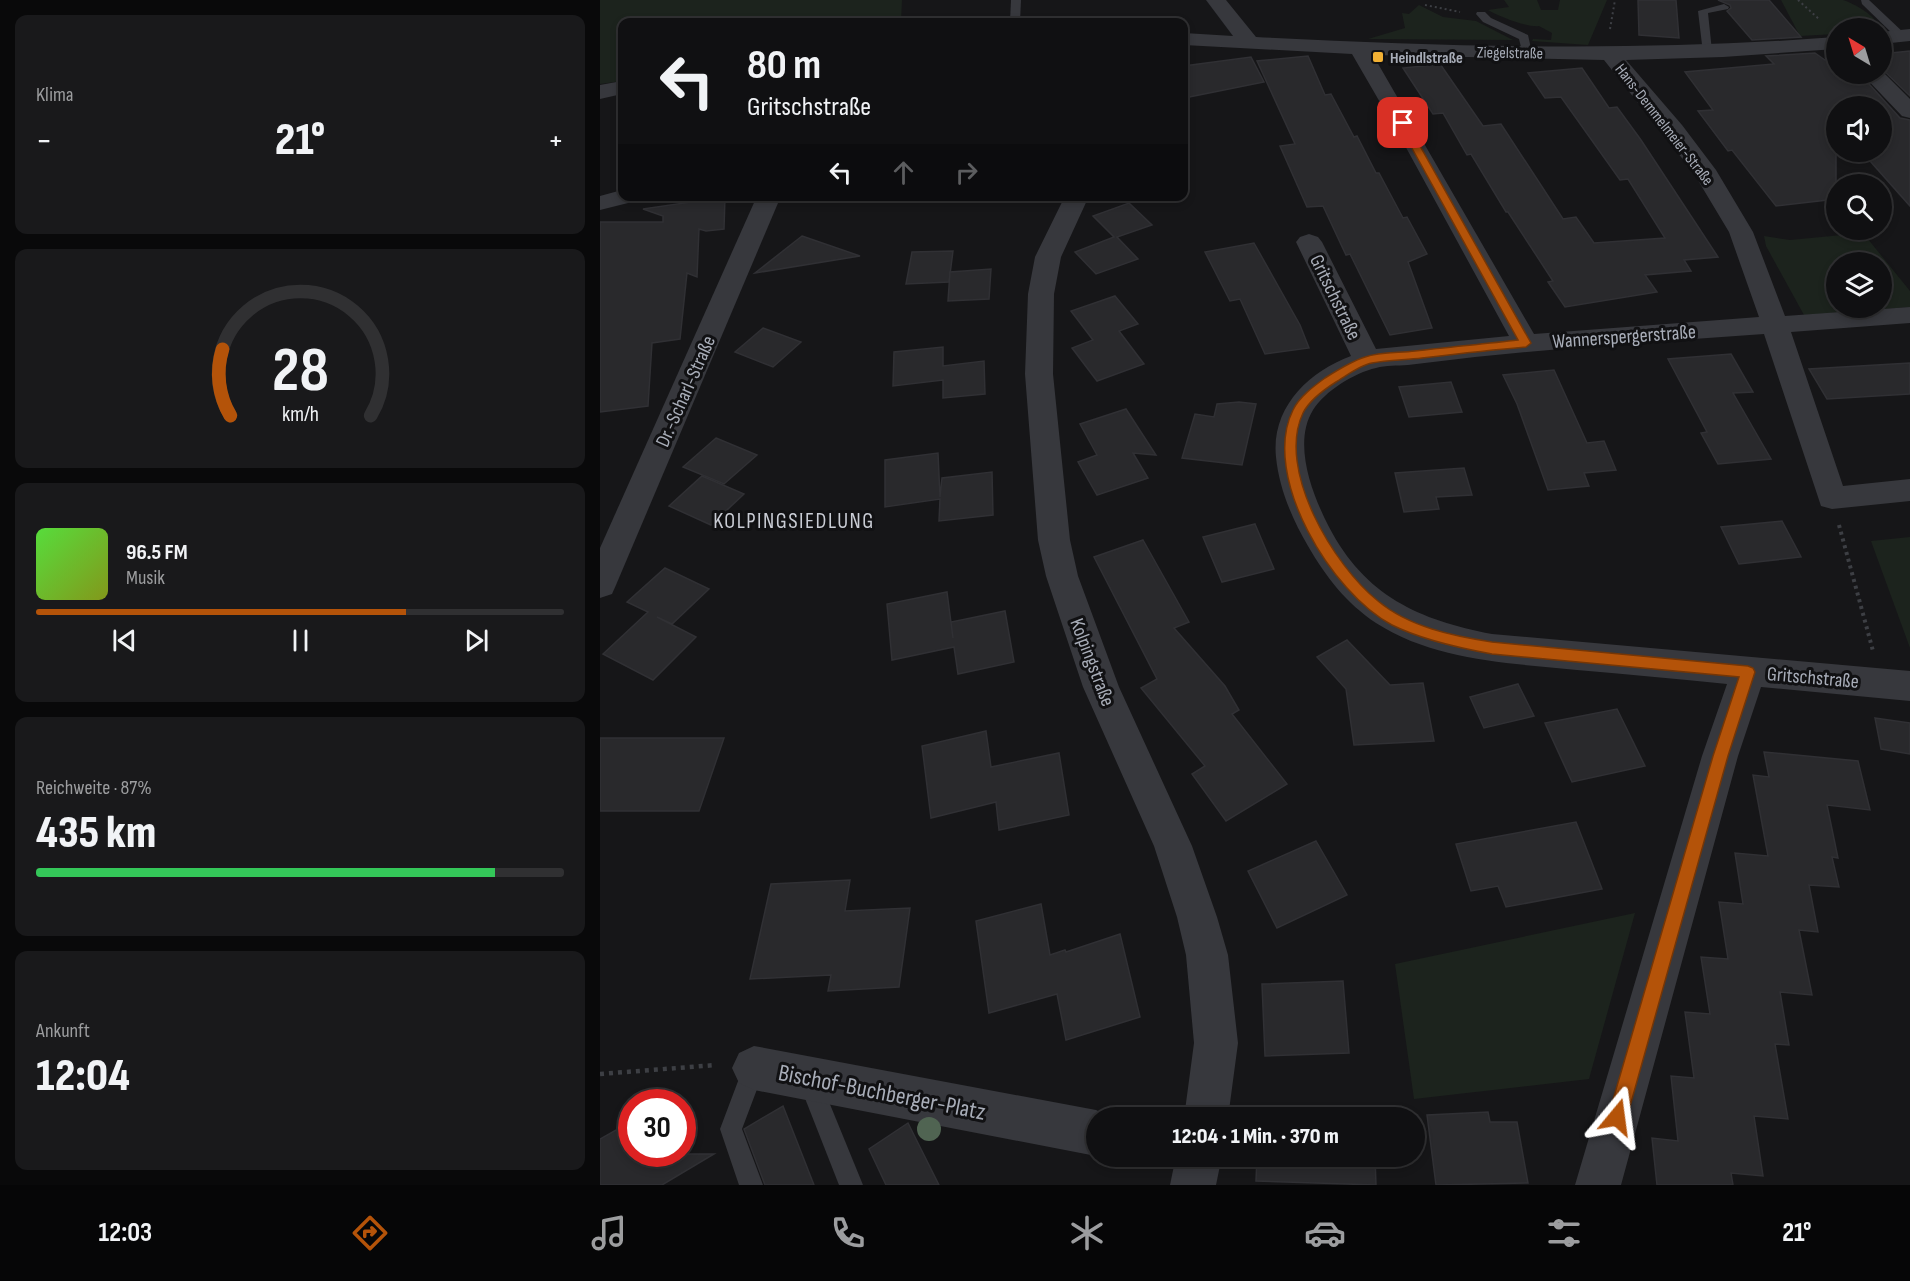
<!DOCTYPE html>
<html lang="de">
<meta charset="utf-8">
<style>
:root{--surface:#101012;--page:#19191b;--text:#f1f3f6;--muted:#9c9d9f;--line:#303032;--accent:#b45309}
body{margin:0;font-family:"Sofia Sans Condensed",sans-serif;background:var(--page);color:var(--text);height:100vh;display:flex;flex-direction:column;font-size:22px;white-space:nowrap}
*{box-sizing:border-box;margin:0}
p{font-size:20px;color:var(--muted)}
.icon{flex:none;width:33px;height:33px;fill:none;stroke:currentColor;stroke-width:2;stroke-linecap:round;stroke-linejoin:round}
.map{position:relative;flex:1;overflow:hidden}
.drawer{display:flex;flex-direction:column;gap:15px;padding:15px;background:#09090a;width:600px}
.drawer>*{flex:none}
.top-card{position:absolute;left:18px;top:18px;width:570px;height:183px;border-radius:12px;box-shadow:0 3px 9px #0003,0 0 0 2px var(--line);background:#101012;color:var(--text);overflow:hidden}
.needle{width:39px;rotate:322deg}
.tools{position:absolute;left:1226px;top:18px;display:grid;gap:12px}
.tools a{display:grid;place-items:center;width:66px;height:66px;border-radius:50%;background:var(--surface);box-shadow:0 3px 9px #0003,0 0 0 2px var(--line);font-size:30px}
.speed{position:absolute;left:18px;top:1089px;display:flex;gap:12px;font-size:30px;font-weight:700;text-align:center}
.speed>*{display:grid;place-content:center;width:78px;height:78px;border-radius:50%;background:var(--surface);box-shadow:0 3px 9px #0003,0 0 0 2px var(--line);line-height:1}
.speed .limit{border:9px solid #d22;background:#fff;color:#111}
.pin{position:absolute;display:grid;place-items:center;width:51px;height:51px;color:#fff;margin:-26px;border-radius:12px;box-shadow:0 3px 9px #0006}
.me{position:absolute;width:66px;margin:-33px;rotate:16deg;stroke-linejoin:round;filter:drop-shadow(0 0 4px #0008)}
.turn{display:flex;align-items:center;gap:21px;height:126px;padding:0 30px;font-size:27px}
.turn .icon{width:78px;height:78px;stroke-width:2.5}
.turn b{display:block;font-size:42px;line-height:51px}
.lanes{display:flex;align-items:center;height:57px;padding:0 30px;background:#0003;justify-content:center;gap:30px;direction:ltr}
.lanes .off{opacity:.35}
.big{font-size:45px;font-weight:800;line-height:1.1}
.drawer .card{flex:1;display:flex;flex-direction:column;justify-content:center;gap:9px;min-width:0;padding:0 21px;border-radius:12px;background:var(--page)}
.drawer .dial{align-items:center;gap:0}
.dial svg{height:156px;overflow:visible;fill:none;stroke:var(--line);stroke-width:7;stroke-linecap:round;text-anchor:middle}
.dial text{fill:var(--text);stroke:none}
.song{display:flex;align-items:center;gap:18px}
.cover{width:72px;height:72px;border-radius:9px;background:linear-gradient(135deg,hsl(110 70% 55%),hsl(70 70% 35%))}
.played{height:6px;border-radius:3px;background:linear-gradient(90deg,var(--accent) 70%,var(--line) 70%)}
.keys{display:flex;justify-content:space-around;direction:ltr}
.heat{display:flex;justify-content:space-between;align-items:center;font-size:33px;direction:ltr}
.charge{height:9px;border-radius:4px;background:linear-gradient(90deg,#34c759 87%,var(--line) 0)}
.trip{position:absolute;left:486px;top:1107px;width:339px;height:60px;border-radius:30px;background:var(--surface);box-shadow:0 3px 9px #0003,0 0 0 2px var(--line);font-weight:800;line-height:60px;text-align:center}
.tabs{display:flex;height:96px;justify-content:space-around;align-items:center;background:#060607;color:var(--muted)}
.tabs .icon{width:42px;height:42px}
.tabs .current{color:var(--accent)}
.tabs b{font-size:27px;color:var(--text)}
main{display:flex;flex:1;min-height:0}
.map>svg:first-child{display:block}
.green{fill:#1c231d;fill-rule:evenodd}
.building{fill:#29292c;stroke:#303034;stroke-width:1.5}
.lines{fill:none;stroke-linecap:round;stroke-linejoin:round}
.path-far2{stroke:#3d3f44;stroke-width:2;stroke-dasharray:2 3;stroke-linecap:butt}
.path-far1{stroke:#3d3f44;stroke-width:4;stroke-dasharray:3 4;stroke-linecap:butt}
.path{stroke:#3d3f44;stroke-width:4.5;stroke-dasharray:4 5;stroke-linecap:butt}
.lane{fill:#37383d;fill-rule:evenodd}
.street{fill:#37383d;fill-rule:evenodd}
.tree{fill:#506452}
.route{fill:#b45309;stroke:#753606;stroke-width:1.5}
.poi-dot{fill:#f2b134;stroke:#111113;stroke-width:2}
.labels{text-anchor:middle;stroke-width:6;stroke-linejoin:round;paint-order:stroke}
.far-street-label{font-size:16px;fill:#a8adb8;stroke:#111113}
.far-poi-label{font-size:16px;font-weight:bold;fill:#a8adb8;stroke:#111113;text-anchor:start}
.street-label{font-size:20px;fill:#a8adb8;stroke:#111113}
.quarter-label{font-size:22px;letter-spacing:1.5px;fill:#c9ccd4;stroke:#111113}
.near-street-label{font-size:24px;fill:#a8adb8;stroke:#111113}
</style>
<main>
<section class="drawer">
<div class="card"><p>Klima</p>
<div class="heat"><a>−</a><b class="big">21°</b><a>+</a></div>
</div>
<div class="card dial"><svg viewBox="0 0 100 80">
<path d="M14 69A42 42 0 1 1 86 69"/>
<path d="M14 69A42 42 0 0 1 10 35" stroke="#b45309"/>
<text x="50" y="56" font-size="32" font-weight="700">28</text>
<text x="50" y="72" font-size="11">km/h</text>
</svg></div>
<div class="card">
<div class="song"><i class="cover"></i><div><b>96.5 FM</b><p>Musik</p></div></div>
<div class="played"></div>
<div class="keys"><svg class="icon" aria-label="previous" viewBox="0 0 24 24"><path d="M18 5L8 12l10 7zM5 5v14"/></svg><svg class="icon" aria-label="pause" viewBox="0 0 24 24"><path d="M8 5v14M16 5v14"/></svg><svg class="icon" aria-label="next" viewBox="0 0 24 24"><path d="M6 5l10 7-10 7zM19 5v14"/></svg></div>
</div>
<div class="card"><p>Reichweite · 87%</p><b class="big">435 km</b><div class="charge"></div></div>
<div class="card"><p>Ankunft</p><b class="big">12:04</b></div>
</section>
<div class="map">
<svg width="1310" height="1185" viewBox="0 0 1310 1185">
<rect width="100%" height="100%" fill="#161618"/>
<g class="green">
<polygon points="0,0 302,0 301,22 22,22 22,81 0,84"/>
<path d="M904,0H937L941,10H958L960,0H1007L988,45L932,41L933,39L951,40L952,33L939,26C928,28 898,16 888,10L909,7Z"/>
<path d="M1181,0C1195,0 1232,0 1243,0C1255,4 1277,16 1279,28H1236V34L1200,36Z"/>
<polygon points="819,5 843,17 876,21 913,40 768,39 805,28 802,13 809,14"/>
<path d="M1263,233L1310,291V307L1204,315L1166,246L1164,236L1190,240ZM1236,262H1281V308H1236Z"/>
<polygon points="1310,537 1310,648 1271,541"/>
<polygon points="1035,913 989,1079 814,1099 795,964"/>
</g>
<g class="building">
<polygon points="1038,0 1076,0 1079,38 1039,35"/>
<polygon points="1118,0 1169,0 1201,37 1152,40 1127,11 1131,8 1130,5"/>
<polygon points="1310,51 1310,96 1281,68 1281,54"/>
<polygon points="1215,53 1225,60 1236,59 1236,74 1260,74 1300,118 1310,120 1310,206 1262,152 1281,152 1281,106 1236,106 1236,199 1176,206 1132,150 1128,151 1098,111 1113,110 1085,72 1174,64 1166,56"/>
<polygon points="708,56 725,95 731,94 754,137 757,136 776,173 779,173 803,218 807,217 827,254 808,262 832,328 790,335 750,254 746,255 723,206 707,207 680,146 695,144 657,61"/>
<polygon points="651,57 664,82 584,98 584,66"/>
<polygon points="838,61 883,126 901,124 963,219 976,217 994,243 1065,238 1028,179 1020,180 961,97 945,98 928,73 982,68 1009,108 1017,107 1041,140 1118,257 1084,260 1091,271 1045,275 1057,292 965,307 948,282 953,281 908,212 906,212 871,154 867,155 843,113 833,114 803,68 832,65"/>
<polygon points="125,197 124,229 106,231 99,229 97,277 87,273 80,339 52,343 48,406 0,412 0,222 63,222 63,216 43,209"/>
<polygon points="529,203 552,225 517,237 538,259 496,274 475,252 514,237 493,216"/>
<polygon points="202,236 260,256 155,273"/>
<polygon points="654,243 700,325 709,348 665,354 640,299 630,301 605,252"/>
<polygon points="353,251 349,282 306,284 312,252"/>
<polygon points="391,269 389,299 348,301 350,272"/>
<polygon points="515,296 538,324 519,331 544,364 497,381 472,348 493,340 471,311"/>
<polygon points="163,328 201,342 173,367 135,352"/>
<polygon points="343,347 343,366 384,361 385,394 343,398 343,380 293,386 294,352"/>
<polygon points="1131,354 1153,392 1133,393 1171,459 1118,464 1101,433 1107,432 1068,359"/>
<polygon points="1310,363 1310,394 1227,399 1209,369"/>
<polygon points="954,370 987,443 1004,441 1016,470 984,473 989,486 948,490 917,404 903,375"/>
<polygon points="851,382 862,412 809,417 799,387"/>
<polygon points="639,402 656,404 642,465 582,458 595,414 614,417 617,404"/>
<polygon points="526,409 556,455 533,453 548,478 497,495 478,462 497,455 480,424"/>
<polygon points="116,438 157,455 124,484 83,467"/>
<polygon points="338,453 340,497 342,478 392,472 393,515 339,521 340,499 285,507 285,460"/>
<polygon points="864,468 872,495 836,497 839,509 804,512 795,473"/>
<polygon points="102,476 144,494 111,525 69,506"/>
<polygon points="1182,521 1201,557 1139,564 1121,527"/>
<polygon points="655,524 674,569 622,582 603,537"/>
<polygon points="543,540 589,622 574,628 625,686 639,710 632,714 687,784 626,821 592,774 605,766 541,688 557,679 494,557"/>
<polygon points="65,568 109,589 72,624 57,617 96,637 53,680 3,654 48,612 27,602"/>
<polygon points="347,592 353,638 351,622 405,611 414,662 358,674 354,647 292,660 287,604"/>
<polygon points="747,640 790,685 823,683 834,741 754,745 746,689 717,657"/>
<polygon points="918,684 934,716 884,728 870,697"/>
<polygon points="1017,709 1045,766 972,782 945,723"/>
<polygon points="1275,718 1310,723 1310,754 1281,749"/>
<polygon points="386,731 391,767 459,753 469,815 399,830 396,802 331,818 322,746"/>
<polygon points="0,738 124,738 99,811 0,811"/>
<polygon points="1164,752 1258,761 1270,810 1227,805 1238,858 1232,857 1239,887 1209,885 1218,932 1199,930 1212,995 1180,992 1189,1045 1175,1044 1188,1119 1154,1116 1163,1176 1131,1173 1133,1185 1057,1185 1052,1138 1078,1141 1071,1076 1094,1078 1085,1012 1110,1014 1101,957 1128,959 1119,902 1143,904 1135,853 1168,856 1153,775 1169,777"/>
<polygon points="976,822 1002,889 906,907 898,886 871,891 856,844"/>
<polygon points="716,841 747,895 677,928 648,871"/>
<polygon points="250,880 245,911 310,908 299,987 228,991 231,975 150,979 171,884"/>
<polygon points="441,904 450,955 465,950 466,952 520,934 540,1017 466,1040 457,994 389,1013 376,921"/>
<polygon points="743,981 749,1053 665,1056 662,984"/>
<polygon points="183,1106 214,1185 165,1185 144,1129"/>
<polygon points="888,1112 890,1122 917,1122 928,1183 836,1185 827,1115"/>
<polygon points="32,1121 32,1154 114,1154 62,1185 0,1185 0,1139"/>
<polygon points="308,1123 339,1185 286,1185 269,1149"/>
<polygon points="657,1156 775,1156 776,1185 656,1181"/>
</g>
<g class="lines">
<g class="path-far2">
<polyline points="1198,0 1220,20"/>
<polyline points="825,5 860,12"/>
<polyline points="1010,29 1015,0"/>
</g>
<polyline class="path-far1" points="1239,525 1273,651"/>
<polyline class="path" points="0,1074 116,1065"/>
<g class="lane">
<polygon points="411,0 421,0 420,22 410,22"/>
<polygon points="1261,0 1269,0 1305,34 1305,38 1297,38 1262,4"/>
<polygon points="1124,4 1129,7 1128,9 1108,13 1112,51 1103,53 1098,11"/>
<polygon points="877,12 885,12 891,18 928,35 932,53 931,55 923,55 919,39 883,22 876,14"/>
<polygon points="154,1057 162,1060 165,1068 142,1129 163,1185 139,1185 120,1129 146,1060"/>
<polygon points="210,1072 218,1075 263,1185 239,1185 199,1083 202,1075"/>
</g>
<g class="street">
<path d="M606,0H626L656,37C850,47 1042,52 1236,37V49L1123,57L1026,60L1082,125L1116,170L1153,232L1185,316L1310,307V323L1191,332L1243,486L1310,479V501L1232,509L1221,506L1164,334C1068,341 971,347 875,357C853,360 830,362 808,365C797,366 786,365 776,368C754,373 725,391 713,410C692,444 713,496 729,527C765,596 819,620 892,634L1310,671V701L1161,687L1138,756L1021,1185H975L1102,756L1127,684C1077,679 1027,674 977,670C910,663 835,661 776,623C746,603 726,577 708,546C692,519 679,488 676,457C671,408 708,372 751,356L696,242L700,237L709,234L718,237L722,242L776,349L909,336L803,142L752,54L584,45V33L633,36ZM773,55L1004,60L1093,172L1129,232L1159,317L934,334Z"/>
<polygon points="1310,29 1310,41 1281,44 1281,32"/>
<polygon points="1281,70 1310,99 1310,118 1302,116 1262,74 1281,74"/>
<polygon points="22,81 22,94 0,99 0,85"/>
<polygon points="22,190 22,196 39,196 36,201 0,210 0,196"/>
<polygon points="157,196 181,196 16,585 12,594 0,598 0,548"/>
<polygon points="465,196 489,196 461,257 454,294 453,374 470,540 478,576 519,687 592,846 617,917 628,955 638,1043 628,1118 584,1118 594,1043 586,955 577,917 554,846 483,687 446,576 438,540 425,374 428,294 435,257"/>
<polygon points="154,1046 496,1110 512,1118 496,1118 496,1156 154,1090 139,1083 132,1068 139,1053"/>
<polygon points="576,1156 622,1156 616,1185 570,1185"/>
</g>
</g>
<circle class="tree" cx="329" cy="1129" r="12"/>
<path class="route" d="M800,121L807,123L931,343L926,347C891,350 856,354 822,358C805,360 788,360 772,363C760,365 746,376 736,382C725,389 709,401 703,413C676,470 734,566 778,601C809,627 853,636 892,642L1148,666L1153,668L1155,672L1128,756L1027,1117L1024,1124L1017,1126L1011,1124L1008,1117L1113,756L1139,677L892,654C859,648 822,640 792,625C732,594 660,476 693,410C699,397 714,386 725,378C736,371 752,361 765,357C780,352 799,353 815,351C849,347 884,344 918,340L798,123Z"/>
<rect class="poi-dot" x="772" y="51" width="12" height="12" rx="3"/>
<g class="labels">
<g class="far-street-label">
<text transform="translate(910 52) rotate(1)" y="6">Ziegelstraße</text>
<text transform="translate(1065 124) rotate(52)" y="6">Hans-Demmelmeier-Straße</text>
</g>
<g class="far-poi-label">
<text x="790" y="63">Heindlstraße</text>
</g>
<g class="street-label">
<text transform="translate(736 297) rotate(64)" y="7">Gritschstraße</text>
<text transform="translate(1024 336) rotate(-4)" y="7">Wannerspergerstraße</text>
<text transform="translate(85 391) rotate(-66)" y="7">Dr.-Scharl-Straße</text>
<text transform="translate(493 662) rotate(69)" y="7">Kolpingstraße</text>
<text transform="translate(1213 677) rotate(5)" y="7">Gritschstraße</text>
</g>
<g class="quarter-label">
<text x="194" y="528">KOLPINGSIEDLUNG</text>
</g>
<g class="near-street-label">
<text transform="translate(282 1092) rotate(11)" y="8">Bischof-Buchberger-Platz</text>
</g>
</g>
</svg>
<div class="tools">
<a><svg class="needle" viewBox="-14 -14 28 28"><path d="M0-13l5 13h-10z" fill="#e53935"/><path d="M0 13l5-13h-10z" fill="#9c9d9f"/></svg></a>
<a><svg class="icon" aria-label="sound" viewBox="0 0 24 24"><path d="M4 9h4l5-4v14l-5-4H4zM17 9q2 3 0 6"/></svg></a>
<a><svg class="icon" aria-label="search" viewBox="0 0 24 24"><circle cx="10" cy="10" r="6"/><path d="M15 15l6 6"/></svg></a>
<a><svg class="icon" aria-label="layers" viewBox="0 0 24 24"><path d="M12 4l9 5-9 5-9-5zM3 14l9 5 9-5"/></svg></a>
</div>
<div class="speed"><div class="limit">30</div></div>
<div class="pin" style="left:803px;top:123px;background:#d93025"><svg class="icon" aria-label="arrive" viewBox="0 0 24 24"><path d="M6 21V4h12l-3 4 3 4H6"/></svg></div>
<svg class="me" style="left:1017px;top:1117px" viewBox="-20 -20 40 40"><path d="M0-17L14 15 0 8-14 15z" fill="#b45309" stroke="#fff" stroke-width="4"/></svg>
<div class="trip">12:04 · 1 Min. · 370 m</div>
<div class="top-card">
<div class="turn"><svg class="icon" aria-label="left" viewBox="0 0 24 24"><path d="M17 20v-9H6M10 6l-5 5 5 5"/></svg><div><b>80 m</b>Gritschstraße</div></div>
<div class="lanes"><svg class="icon" aria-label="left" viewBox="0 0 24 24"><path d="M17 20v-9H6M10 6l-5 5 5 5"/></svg><svg class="icon off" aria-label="ahead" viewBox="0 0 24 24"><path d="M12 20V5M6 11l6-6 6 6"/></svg><svg class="icon off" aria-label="right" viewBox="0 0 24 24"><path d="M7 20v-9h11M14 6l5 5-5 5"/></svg></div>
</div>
</div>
</main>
<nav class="tabs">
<b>12:03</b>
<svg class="icon current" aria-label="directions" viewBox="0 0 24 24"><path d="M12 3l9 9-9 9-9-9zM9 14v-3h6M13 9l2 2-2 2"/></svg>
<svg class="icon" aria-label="music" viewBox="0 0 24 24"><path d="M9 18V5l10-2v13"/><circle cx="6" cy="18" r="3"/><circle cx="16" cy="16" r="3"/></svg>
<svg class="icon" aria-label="phone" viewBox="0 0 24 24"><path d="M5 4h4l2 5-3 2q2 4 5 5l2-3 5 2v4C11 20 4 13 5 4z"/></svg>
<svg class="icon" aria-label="climate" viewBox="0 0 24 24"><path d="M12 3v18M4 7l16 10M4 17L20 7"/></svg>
<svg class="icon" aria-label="car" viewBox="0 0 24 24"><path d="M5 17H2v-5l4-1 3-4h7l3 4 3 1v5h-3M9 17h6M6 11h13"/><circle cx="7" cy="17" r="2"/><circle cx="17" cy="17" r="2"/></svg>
<svg class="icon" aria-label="filters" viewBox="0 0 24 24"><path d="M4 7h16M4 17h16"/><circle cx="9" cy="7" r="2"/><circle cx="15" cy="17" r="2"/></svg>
<b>21°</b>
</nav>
